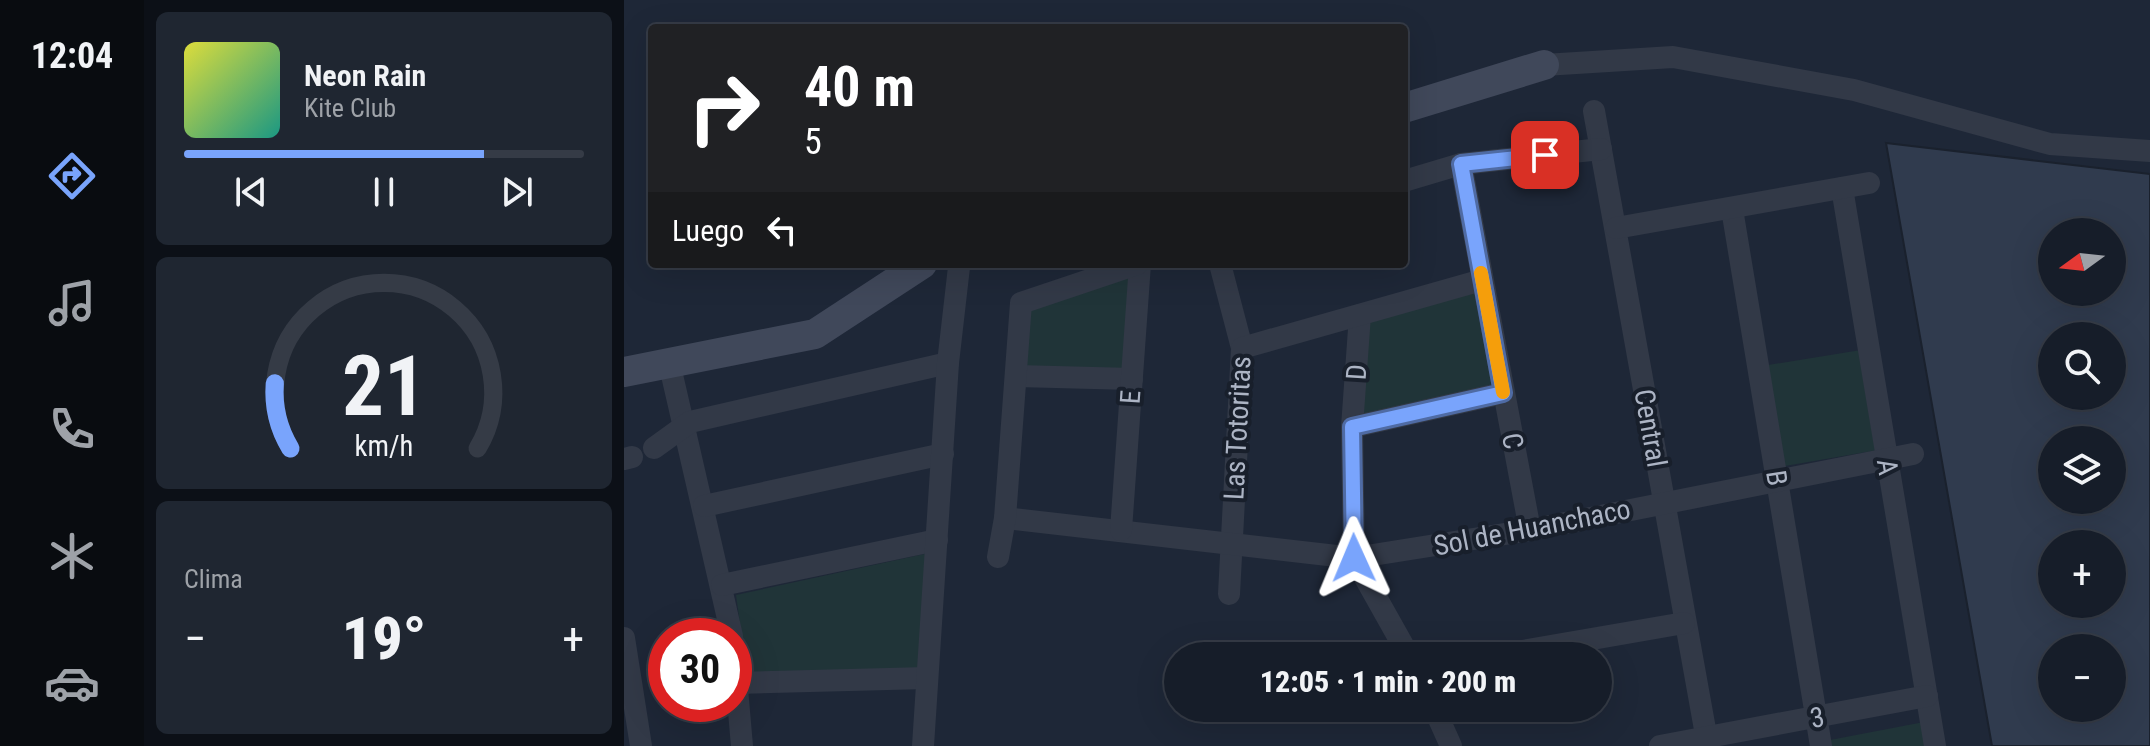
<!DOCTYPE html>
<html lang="es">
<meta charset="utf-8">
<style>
:root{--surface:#161d29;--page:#1f2631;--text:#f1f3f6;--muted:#9ea2a8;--line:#353b46;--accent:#79a4fc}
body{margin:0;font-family:"Roboto Condensed",sans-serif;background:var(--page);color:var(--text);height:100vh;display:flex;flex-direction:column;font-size:30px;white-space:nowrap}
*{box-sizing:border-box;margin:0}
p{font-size:26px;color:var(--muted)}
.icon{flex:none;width:44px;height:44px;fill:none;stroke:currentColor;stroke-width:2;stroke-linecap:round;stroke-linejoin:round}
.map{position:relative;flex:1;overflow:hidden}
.panel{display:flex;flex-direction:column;gap:12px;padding:12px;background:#0c1017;width:480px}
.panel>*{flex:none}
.top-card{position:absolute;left:24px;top:24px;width:760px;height:244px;border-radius:8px;box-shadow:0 8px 32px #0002,0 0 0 2px var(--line);background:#202124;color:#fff;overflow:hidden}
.needle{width:52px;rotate:255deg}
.controls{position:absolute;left:1414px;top:218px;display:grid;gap:16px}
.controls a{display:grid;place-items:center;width:88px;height:88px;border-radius:50%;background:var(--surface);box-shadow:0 8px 32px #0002,0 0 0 2px var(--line);font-size:40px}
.speed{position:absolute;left:24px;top:618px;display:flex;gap:16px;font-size:40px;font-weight:700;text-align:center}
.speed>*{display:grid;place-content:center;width:104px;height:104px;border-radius:50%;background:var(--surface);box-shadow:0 8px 32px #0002,0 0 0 2px var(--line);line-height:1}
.speed .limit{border:12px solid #d22;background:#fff;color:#111}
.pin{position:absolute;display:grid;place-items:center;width:68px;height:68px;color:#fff;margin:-34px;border-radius:16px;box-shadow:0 4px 12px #0006}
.me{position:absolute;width:88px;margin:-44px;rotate:359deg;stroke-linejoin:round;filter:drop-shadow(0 0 6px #0008)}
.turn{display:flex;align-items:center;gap:28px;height:168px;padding:0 24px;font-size:36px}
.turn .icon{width:104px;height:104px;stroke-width:2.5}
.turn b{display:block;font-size:56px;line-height:68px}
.then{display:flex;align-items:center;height:76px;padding:0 24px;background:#0003;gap:16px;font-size:30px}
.big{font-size:60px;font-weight:800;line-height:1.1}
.panel .tile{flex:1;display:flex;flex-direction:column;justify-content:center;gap:12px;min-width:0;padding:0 28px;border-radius:12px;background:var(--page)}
.panel .dial{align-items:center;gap:0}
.dial svg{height:208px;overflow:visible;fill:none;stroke:var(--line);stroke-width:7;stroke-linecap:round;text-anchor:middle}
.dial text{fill:var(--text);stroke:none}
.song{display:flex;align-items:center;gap:24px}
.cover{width:96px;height:96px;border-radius:12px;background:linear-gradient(135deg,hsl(60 70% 55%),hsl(170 70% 35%))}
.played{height:8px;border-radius:4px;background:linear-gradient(90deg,var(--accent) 75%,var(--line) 75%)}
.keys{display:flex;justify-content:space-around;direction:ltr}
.heat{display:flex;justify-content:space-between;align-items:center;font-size:44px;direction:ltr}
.trip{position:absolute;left:540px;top:642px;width:448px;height:80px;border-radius:40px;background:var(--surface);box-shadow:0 8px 32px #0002,0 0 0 2px var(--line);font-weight:800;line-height:80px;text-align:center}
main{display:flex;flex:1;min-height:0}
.tab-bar{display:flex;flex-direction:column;width:144px;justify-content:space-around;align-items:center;background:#090c10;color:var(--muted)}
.tab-bar .icon{width:56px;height:56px}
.tab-bar .current{color:var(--accent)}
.tab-bar b{font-size:36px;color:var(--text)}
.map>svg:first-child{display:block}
.green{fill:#203438}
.building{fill:#303b4e;stroke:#1a212d;stroke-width:2;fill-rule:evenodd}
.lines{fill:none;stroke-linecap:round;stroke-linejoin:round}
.street{stroke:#323947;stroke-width:22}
.secondary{stroke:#40485a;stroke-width:30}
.route-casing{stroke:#4f6ba4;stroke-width:20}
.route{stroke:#79a4fc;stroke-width:14}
.slow{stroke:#f59e0b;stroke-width:14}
.labels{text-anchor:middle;stroke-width:8;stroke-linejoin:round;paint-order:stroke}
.street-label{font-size:28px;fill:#acb4c4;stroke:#181f2b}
</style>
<main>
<nav class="tab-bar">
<b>12:04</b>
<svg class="icon current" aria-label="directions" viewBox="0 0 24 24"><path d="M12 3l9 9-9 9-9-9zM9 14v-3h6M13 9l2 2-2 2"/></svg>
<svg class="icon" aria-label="music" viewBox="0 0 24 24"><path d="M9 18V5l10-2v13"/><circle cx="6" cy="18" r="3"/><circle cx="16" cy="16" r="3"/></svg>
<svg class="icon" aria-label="phone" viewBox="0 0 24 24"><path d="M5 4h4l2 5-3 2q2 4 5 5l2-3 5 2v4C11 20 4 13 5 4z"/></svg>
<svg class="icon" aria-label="climate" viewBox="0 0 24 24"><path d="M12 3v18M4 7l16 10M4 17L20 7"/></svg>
<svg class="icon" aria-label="car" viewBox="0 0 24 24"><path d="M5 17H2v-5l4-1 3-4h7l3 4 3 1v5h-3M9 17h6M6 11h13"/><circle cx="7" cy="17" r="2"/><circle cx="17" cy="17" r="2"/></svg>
</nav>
<section class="panel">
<div class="tile">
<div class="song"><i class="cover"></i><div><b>Neon Rain</b><p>Kite Club</p></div></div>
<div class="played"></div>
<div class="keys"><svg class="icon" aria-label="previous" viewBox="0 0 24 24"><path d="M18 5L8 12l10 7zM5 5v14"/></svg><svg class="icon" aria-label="pause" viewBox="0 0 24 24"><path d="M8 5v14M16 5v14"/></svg><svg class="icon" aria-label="next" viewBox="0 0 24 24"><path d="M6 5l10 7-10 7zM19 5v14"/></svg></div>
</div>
<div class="tile dial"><svg viewBox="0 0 100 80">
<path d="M14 69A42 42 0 1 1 86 69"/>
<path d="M14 69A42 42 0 0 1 8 44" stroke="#79a4fc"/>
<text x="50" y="56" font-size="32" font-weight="700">21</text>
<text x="50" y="72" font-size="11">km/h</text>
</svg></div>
<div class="tile"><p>Clima</p>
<div class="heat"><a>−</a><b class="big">19°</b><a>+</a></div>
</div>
</section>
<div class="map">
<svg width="1526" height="746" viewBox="0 0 1526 746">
<rect width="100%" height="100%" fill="#1e2737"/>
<g class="green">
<polygon points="509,269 503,373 401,369 407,305"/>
<polygon points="854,284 873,387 734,418 743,317"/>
<polygon points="1237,350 1254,450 1161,466 1144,365"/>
<polygon points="305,553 295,669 123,674 112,595"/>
<polygon points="1300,722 1305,746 1207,746 1206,740"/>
</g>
<path class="building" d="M1262,143L1526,174V746H1368ZM1428,232H1488V292H1428ZM1428,336H1488V396H1428ZM1428,440H1488V500H1428ZM1428,544H1488V604H1428ZM1428,648H1488V708H1428Z"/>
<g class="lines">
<g class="street">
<polyline points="920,65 1049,57 1230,90 1426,144 1526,151"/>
<polyline points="970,111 1084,746"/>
<polyline points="837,164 906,530"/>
<polyline points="780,181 837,164 977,149"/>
<polyline points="1218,188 1311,746"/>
<polyline points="1108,209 1197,746"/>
<polyline points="992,228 1245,183"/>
<polyline points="596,264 618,348 605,594"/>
<polyline points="736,315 728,427 730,558 785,656"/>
<polyline points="618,348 858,280"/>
<polyline points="45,362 108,636"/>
<polyline points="393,376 508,379"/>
<polyline points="728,427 879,393"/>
<polyline points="30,448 66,422 324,363"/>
<polyline points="0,459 8,457"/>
<polyline points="80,506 319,454"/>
<polyline points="381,518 730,558 906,530 1289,454"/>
<polyline points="497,530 516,264"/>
<polyline points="374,557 381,518 397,303 513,264"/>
<polyline points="98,585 313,540"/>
<polyline points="0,638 17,746"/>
<polyline points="110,654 118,746"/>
<polyline points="870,656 1060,623"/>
<polyline points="113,683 303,678"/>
<polyline points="810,708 827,746"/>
<polyline points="299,746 324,363 335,267"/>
<polyline points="1036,746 1303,696"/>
</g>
<g class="secondary">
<polyline points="780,108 920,65"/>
<polyline points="0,372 191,334 298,264"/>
</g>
</g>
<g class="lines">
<g class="route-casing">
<polyline id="route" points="730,558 728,427 879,393 837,164 921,155"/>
</g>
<use href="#route" class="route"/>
<polyline class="slow" points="857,273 879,392"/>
</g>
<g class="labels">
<g class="street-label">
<text transform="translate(732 372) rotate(-86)" y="10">D</text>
<text transform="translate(506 397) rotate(-86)" y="10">E</text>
<text transform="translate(613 428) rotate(-87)" y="10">Las Totoritas</text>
<text transform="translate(1027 428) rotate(80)" y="10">Central</text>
<text transform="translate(889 441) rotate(79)" y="10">C</text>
<text transform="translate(1264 467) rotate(81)" y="10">A</text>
<text transform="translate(1153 478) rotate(81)" y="10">B</text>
<text transform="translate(908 527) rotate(-11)" y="10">Sol de Huanchaco</text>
<text transform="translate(1193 717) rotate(-11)" y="10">3</text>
</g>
</g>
</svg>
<div class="controls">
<a><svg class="needle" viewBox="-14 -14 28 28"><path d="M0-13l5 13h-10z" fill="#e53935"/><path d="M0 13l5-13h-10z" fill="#9ea2a8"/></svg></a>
<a><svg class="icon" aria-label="search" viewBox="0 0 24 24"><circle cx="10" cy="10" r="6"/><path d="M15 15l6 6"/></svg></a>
<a><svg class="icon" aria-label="layers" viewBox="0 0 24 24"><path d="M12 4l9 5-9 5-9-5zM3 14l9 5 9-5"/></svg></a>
<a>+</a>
<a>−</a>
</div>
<div class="speed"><div class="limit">30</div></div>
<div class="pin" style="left:921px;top:155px;background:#d93025"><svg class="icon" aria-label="arrive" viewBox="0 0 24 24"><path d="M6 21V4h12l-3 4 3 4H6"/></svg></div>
<svg class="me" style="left:730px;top:558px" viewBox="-20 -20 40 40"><path d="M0-17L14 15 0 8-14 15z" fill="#79a4fc" stroke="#fff" stroke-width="4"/></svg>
<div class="trip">12:05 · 1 min · 200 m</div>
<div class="top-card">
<div class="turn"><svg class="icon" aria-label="right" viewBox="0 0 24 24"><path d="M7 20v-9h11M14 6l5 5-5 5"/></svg><div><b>40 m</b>5</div></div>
<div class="then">Luego<svg class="icon" aria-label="left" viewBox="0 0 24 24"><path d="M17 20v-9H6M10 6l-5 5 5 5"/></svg></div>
</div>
</div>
</main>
